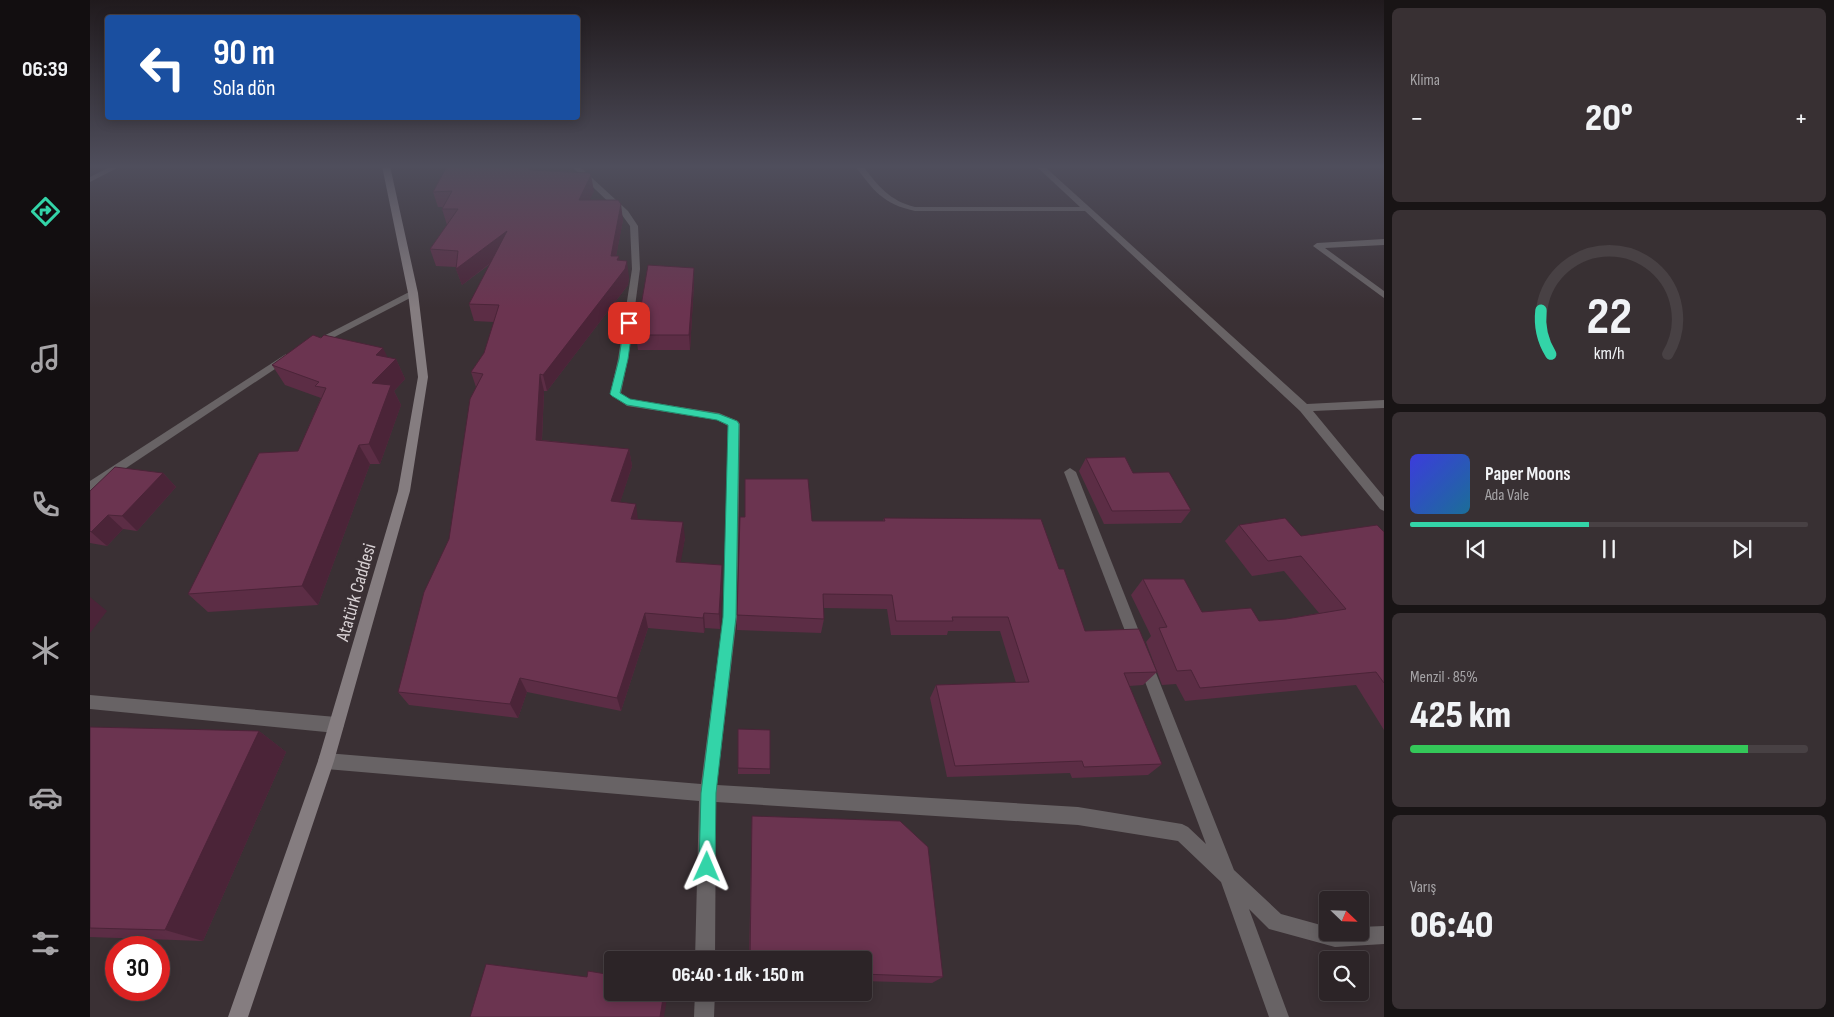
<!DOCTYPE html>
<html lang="tr">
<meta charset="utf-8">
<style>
:root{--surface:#2c2427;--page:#383033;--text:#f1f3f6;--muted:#a6a4a7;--line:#484144;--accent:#33d4a8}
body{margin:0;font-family:"Sofia Sans Condensed",sans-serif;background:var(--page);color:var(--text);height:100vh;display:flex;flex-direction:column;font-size:19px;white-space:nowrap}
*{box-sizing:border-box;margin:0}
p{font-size:16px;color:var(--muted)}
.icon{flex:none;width:28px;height:28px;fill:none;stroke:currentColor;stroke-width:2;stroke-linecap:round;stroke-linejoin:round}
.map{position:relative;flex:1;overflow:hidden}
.drawer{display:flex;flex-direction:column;gap:8px;padding:8px;background:#181415;width:450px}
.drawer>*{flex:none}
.hud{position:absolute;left:15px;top:15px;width:475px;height:105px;border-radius:5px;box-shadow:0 2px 12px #0003,0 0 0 1px var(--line);background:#1a4fa0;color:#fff;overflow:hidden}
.needle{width:32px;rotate:113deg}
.buttons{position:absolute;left:1229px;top:891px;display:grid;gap:10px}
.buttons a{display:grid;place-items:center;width:50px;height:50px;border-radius:5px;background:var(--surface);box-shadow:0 2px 12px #0003,0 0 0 1px var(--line);font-size:25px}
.speed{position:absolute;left:15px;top:936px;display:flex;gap:10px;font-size:25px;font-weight:700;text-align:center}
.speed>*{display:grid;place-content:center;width:65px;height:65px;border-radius:50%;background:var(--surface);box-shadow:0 2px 12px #0003,0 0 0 1px var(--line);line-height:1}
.speed .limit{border:8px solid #d22;background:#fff;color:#111}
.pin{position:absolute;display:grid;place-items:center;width:42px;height:42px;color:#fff;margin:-21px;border-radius:10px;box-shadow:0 2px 8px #0006}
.me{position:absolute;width:55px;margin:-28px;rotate:1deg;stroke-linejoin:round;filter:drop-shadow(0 0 4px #0008)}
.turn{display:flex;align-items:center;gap:18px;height:105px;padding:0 25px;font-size:22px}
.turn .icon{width:65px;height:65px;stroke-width:2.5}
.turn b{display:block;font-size:35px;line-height:42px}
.big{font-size:38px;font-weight:800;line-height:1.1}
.drawer .card{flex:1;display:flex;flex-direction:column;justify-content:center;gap:8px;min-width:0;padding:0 18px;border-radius:8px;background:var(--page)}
.drawer .dial{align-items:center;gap:0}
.dial svg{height:130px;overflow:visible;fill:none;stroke:var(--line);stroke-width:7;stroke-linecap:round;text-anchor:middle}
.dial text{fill:var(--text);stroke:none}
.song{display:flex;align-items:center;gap:15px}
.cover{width:60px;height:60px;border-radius:8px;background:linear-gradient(135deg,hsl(240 70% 55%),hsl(200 70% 35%))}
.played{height:5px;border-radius:2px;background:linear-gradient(90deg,var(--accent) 45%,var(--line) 45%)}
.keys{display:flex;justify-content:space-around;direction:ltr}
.heat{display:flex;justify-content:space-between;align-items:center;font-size:28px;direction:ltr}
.charge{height:8px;border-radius:4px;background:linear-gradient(90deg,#34c759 85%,var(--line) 0)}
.trip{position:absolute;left:514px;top:951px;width:268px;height:50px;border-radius:5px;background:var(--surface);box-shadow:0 2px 12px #0003,0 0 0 1px var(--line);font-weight:800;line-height:50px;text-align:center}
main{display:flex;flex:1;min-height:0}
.tab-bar{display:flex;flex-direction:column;width:90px;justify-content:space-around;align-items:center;background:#120e10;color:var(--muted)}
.tab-bar .icon{width:35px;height:35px}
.tab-bar .current{color:var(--accent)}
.tab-bar b{font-size:22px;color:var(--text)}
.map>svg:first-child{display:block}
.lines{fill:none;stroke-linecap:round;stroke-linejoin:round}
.street{fill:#686365;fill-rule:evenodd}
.secondary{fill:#857d80;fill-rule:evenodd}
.wall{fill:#5c2d45}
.shaded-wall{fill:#4b2438}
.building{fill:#6b3450;stroke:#4b2438}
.route{fill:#33d4a8;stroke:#218a6d}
.labels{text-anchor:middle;stroke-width:5;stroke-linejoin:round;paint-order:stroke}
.street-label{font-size:19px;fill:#d8d1d4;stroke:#3a3034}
</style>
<main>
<nav class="tab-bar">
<b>06:39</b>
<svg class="icon current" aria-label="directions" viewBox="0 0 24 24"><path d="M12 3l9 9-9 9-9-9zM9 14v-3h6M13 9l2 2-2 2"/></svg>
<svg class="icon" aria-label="music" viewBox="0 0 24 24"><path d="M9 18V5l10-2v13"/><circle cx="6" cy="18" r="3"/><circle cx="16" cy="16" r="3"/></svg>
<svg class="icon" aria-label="phone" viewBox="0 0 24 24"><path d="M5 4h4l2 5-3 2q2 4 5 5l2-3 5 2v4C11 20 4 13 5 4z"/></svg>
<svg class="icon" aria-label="climate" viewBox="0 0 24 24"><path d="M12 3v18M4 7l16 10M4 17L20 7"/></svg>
<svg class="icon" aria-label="car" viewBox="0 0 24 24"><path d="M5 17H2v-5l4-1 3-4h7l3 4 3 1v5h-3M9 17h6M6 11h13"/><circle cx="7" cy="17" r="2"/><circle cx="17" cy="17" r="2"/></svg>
<svg class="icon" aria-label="filters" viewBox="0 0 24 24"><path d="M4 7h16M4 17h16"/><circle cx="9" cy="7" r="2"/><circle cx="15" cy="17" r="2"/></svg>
</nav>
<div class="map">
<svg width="1294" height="1017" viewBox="0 0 1294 1017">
<rect width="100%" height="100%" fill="#3a3034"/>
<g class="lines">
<g class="street">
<polygon points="22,166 31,166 0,182 0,177"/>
<polygon points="481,166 489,166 538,211 548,226 550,269 538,359 531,393 540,399 629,413 648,421 650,424 647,617 627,785 988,807 1092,824 1098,827 1116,844 1048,663 1050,658 1055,656 1060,658 1062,663 1144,870 1191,914 1238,927 1238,932 1270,932 1270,927 1294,926 1294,944 1245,947 1179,929 1159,909 1199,1017 1179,1017 1131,882 1088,841 988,825 626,802 625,960 605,960 609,801 236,769 230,767 228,761 230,755 236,753 611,784 633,617 638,426 627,420 537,406 520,394 528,359 542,269 540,226 532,215"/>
<path d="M765,166H773C788,186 800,201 825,207H990L946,166H954L1217,404L1294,400V408L1223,411L1294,497V511L1290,509L1210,411L995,211H825C793,204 784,191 765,166Z"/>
<polygon points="1294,239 1294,245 1235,248 1294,291 1294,298 1223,246 1227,243"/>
<polygon points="323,290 328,293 326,295 229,345 225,346 220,343"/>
<polygon points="196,354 201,357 200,359 0,492 0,481"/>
<polygon points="980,468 986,472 1054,644 1052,649 1047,650 1042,649 1040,644 974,472"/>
<polygon points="0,695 246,717 252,720 254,725 252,730 246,733 0,709"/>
<polygon points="605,992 625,992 624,1017 604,1017"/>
</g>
<polygon class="secondary" points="292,166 300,166 328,293 338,377 320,491 244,761 158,1017 138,1017 228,761 308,491 328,377 318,293"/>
</g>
<g class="wall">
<polygon points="357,166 445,166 446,170 504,191 499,200 533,220 526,256 529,256 529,260 539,277 538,285 457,391 454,391 452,440 539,449 542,466 530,502 548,519 595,538 590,562 632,565 632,581 630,629 615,628 614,633 558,628 531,711 437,692 428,718 319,705 308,692 359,539 386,387 381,372 394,353 404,322 384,321 379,304 400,264 372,285 366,269 366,267 346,266 340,249 357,225 352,209 353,207 348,207 343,192"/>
<polygon points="604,268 604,283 600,350 548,350 546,335"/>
<polygon points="298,357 306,359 315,379 304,391 311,405 290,464 280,464 228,605 118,612 98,594 208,451 231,398 195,385 182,365"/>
<polygon points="996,458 1043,473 1101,510 1091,523 1014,524 989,471"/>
<polygon points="73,473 86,487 47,531 33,529 17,546 0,543 0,491"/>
<polygon points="794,518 969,569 995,631 1067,672 1053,685 1039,686 1072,764 1058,775 982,778 980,773 857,777 840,698 846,685 926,683 910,631 858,631 857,635 801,635 797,609 734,608 734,619 731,633 647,630 647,615 722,521 793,521"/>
<polygon points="1149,525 1211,536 1294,532 1294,730 1266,685 1095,701 1086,684 1072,685 1056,642 1061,636 1041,595 1053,579 1112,612 1169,621 1196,619 1229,613 1194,571 1162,576 1135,541"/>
<polygon points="0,727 169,731 196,752 113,941 0,937"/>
<polygon points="648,729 680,769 680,774 648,774"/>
<polygon points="662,816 853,977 842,983 772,981 772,960 659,960"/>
</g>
<g class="shaded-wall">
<polygon points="440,166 445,166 447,174 439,170"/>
<polygon points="501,175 504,191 492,216 489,200"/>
<polygon points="531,204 533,220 523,272 521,256"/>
<polygon points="417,231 421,247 372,285 366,269"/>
<polygon points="529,256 531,273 537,261 539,277 538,285 457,391 453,375"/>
<polygon points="604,268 604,283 600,350 599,335"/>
<polygon points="293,348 301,364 306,359 315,379 304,391 311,405 290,464 279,444 282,383 286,355"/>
<polygon points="450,374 454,391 451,456 446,440"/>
<polygon points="269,445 280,464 228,605 212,586"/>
<polygon points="539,449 542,466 525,518 521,501"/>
<polygon points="73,473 86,487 47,531 32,516"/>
<polygon points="546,504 548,520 541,519"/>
<polygon points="18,515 33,529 17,546 1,532"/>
<polygon points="593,522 595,538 588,578 586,562"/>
<polygon points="632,565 632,581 630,629 629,614"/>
<polygon points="0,597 17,611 0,633"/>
<polygon points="555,613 558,628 531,711 527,698"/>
<polygon points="614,613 615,628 614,633 613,618"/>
<polygon points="430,678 437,692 428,718 420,704"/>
<polygon points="169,731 196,752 113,941 75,930"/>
<polygon points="574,992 578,992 574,1017 570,1017"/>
</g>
<g class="building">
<polygon points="357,166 440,166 439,170 499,173 501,175 489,200 528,200 531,204 521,256 529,256 527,260 537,261 535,269 453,375 450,374 446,440 539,449 521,501 546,504 541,519 593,522 586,562 632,565 629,614 614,613 613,618 555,613 527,698 430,678 420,704 308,692 334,592 359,539 380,399 393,374 381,372 394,353 409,305 379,304 417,231 366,269 368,251 340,249 368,209 352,209 362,191 343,192"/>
<polygon points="558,265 604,268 599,335 546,335"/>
<polygon points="223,335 231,338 234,335 293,348 286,355 306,359 282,383 301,385 279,444 269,445 212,586 98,594 169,453 208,451 236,388 225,386 229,382 182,365"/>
<polygon points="1035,457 1043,473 1079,472 1101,510 1022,511 996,458"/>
<polygon points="25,467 73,473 32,516 18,515 1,532 0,531 0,491"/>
<polygon points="655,479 718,479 722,521 795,521 794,518 951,519 969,569 974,569 995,631 1049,629 1067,672 1034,673 1072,764 994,767 992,761 865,766 846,685 939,682 918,617 862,617 863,621 806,621 802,595 733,594 734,619 647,615 650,517 655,517"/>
<polygon points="1195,518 1211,536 1287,525 1294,532 1294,683 1286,672 1110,688 1101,670 1087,671 1069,628 1077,627 1053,579 1094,579 1112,612 1161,608 1169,621 1196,619 1256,609 1211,556 1178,561 1149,525"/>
<polygon points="0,727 169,731 75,930 0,928"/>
<polygon points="648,729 680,730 680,769 648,768"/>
<polygon points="662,816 810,821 838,847 853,977 772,974 772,960 660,960"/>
<polygon points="396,964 497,977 498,971 522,975 522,992 574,992 570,1017 380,1017"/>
</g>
<linearGradient id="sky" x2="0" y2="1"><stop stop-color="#201a1d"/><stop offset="0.54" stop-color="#4f4e5c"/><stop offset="1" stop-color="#4f4e5c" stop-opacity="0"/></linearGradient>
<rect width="1294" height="308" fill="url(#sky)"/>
<polygon class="route" points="539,320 543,323 538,359 530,393 540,399 629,414 647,421 649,424 646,617 626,793 625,867 623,873 617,875 611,873 609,867 611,793 633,617 638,425 627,420 537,405 522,396 520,394 529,359 534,323"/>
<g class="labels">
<g class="street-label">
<text transform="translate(265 592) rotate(-74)" y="7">Atatürk Caddesi</text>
</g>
</g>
</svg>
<div class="buttons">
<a><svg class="needle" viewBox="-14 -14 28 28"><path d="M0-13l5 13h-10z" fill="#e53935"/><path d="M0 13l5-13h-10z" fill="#a6a4a7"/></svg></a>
<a><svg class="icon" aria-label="search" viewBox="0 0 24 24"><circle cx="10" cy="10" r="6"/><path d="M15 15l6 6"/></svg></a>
</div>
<div class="speed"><div class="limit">30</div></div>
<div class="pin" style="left:539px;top:323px;background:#d93025"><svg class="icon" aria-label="arrive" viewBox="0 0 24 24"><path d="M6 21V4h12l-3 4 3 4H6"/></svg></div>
<svg class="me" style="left:617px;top:867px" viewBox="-20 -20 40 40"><path d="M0-17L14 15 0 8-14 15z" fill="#33d4a8" stroke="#fff" stroke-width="4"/></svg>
<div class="trip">06:40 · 1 dk · 150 m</div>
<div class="hud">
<div class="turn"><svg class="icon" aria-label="left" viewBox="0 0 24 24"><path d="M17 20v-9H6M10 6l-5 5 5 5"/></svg><div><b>90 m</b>Sola dön</div></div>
</div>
</div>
<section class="drawer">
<div class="card"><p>Klima</p>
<div class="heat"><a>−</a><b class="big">20°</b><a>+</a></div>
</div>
<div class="card dial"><svg viewBox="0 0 100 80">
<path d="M14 69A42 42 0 1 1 86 69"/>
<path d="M14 69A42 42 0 0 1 8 42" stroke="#33d4a8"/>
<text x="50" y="56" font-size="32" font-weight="700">22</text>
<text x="50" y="72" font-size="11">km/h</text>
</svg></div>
<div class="card">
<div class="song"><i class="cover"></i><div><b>Paper Moons</b><p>Ada Vale</p></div></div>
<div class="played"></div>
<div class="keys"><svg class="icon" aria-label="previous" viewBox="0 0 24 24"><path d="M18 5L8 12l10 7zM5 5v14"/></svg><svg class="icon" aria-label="pause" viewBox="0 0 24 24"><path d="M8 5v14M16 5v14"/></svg><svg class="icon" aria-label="next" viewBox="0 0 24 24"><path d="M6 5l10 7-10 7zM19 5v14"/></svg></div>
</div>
<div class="card"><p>Menzil · 85%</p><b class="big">425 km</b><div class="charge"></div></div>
<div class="card"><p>Varış</p><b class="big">06:40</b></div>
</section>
</main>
